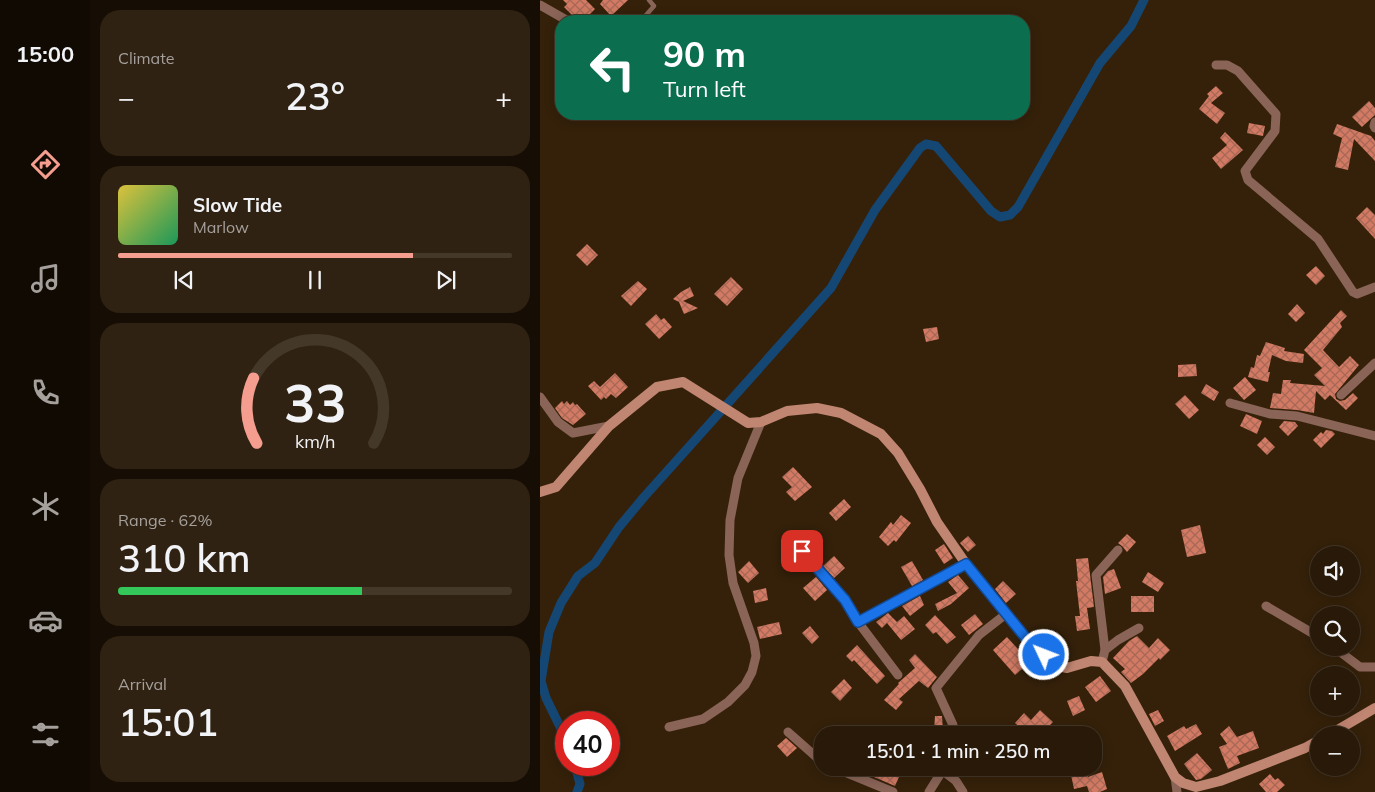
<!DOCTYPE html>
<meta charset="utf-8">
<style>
:root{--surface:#281908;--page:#302212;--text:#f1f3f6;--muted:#a5a09c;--line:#443829;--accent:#f59d8e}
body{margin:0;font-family:Mulish,sans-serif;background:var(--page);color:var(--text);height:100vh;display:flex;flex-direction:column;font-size:19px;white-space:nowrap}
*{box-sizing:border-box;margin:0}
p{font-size:16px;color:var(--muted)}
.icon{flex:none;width:28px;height:28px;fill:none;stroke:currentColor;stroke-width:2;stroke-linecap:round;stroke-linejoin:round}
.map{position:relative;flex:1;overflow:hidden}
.panel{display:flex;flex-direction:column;gap:10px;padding:10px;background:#160e04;width:450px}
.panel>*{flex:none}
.banner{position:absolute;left:15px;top:15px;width:475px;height:105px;border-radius:20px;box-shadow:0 2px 12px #0003,0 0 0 1px var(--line);background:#0b6e4f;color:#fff;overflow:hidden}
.buttons{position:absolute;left:770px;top:546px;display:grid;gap:10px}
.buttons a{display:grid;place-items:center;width:50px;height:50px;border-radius:50%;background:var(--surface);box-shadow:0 2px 12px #0003,0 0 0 1px var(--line);font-size:25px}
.speed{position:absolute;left:15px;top:711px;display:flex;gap:10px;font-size:25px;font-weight:700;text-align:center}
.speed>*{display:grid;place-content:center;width:65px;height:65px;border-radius:50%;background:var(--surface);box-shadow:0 2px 12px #0003,0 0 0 1px var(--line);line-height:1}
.speed .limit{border:8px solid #d22;background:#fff;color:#111}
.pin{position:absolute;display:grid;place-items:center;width:42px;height:42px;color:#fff;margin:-21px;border-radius:10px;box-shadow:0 2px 8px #0006}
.me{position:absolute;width:55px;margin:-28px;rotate:313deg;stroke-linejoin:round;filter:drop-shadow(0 0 4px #0008)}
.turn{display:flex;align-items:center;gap:18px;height:105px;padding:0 25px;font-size:22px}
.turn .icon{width:65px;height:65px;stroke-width:2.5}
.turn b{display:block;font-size:35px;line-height:42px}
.big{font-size:38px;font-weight:600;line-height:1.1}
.panel .card{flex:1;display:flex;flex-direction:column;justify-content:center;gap:8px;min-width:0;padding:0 18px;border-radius:20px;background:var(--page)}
.panel .dial{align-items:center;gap:0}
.dial svg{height:130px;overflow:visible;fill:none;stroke:var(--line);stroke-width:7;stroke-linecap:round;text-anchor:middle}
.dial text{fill:var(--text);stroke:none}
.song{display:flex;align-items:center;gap:15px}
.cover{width:60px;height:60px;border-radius:8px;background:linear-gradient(135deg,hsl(50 70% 55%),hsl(150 70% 35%))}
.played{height:5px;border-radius:2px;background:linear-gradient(90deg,var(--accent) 75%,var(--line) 75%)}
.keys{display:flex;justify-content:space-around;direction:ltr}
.heat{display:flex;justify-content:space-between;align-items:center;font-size:28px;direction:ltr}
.charge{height:8px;border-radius:4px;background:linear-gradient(90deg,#34c759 62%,var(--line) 0)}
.trip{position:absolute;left:274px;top:726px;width:288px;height:50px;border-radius:20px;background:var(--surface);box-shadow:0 2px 12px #0003,0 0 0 1px var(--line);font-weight:600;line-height:50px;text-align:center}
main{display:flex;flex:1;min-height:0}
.tab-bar{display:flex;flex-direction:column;width:90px;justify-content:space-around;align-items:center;background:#100a03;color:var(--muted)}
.tab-bar .icon{width:35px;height:35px}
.tab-bar .on{color:var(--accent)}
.tab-bar b{font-size:22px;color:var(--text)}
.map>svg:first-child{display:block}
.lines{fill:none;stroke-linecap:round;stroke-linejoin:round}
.stream{stroke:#154774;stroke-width:2.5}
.canal{stroke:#154774;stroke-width:9}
.building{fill:url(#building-cross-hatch)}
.lane{stroke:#896457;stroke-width:4.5}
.street{stroke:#896457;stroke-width:9}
.secondary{stroke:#c18672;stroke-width:10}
.route-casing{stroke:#114b97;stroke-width:12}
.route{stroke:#1a73e8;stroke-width:9}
</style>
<main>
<nav class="tab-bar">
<b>15:00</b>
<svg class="icon on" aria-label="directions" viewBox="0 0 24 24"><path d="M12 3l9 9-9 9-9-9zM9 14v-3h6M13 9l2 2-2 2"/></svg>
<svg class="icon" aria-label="music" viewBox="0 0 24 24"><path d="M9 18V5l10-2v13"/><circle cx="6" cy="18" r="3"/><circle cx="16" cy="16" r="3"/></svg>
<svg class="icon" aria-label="phone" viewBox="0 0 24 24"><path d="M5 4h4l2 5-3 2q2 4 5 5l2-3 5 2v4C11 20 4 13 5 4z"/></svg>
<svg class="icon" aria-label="climate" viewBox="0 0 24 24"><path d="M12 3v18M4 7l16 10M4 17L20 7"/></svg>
<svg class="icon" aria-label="car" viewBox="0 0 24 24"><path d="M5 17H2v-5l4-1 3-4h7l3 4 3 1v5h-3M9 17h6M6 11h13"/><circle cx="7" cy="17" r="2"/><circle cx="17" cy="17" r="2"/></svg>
<svg class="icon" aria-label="filters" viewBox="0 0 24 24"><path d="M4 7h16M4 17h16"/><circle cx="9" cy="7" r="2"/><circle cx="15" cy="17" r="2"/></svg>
</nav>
<section class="panel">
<div class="card"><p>Climate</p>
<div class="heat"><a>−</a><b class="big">23°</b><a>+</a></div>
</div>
<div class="card">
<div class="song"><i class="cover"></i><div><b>Slow Tide</b><p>Marlow</p></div></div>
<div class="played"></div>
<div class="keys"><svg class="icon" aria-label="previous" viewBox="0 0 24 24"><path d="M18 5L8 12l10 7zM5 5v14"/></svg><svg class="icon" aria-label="pause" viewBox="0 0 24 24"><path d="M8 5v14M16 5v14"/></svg><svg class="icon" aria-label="next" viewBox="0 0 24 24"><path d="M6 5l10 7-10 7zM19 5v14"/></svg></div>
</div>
<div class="card dial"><svg viewBox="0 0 100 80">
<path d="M14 69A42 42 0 1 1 86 69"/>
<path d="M14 69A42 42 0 0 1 12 29" stroke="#f59d8e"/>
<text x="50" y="56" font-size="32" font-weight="700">33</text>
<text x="50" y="72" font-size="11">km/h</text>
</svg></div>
<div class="card"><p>Range · 62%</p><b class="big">310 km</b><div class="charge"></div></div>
<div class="card"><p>Arrival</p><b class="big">15:01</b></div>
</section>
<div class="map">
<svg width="835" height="792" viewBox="0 0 835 792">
<defs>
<pattern id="building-cross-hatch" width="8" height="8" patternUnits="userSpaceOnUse" patternTransform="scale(1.25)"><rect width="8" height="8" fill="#d27a63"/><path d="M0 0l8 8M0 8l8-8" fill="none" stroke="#a76857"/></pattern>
</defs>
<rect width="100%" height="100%" fill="#35210a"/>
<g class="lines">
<polyline class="stream" points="0,682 1,681"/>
<g class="canal">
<polyline points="26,739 6,698 1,681 9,632 21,603 38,576 55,563 79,527 104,497 291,288 335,210 380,148 386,144 396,146 451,211 460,217 470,215 478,207 560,63 591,26 604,0"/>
<polyline points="35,765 40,784 37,792"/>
</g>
</g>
<g class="building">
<polygon points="23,0 46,0 55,9 48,16 55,21 38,21 24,7 27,4"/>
<polygon points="63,0 88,0 71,16 60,4"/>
<polygon points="676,86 683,93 671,103 685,113 677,124 659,109 669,96 667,94"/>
<polygon points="829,101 835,108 835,115 822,127 812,117"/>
<polygon points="709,123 725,126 723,136 707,133"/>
<polygon points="797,124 831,136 835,141 835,161 814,139 808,170 795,167 802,138 793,134"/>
<polygon points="685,132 703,150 681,169 672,158 687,145 680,138"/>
<polygon points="827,207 835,215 835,239 816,218"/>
<polygon points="47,244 58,255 47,266 36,255"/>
<polygon points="776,266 785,276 776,285 766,275"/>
<polygon points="191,277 203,289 187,306 174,294"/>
<polygon points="98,281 107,289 91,306 81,296"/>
<polygon points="150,287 154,296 143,301 158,308 144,314 139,302 133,299 141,292"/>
<polygon points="757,304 765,313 756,322 748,314"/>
<polygon points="801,310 807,316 800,323 802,327 783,350 799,367 810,356 819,365 795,394 796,399 800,401 805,400 813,393 818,398 806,410 790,395 785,400 776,391 774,413 757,410 730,408 733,393 741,394 743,380 751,380 750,383 785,386 774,375 782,368 764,350"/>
<polygon points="116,314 121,320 124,318 132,327 119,339 105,324"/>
<polygon points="397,327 399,339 386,342 383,329"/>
<polygon points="726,342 745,348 744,351 764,354 763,363 746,361 732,355 728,372 730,372 728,382 708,377 711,367 714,368 717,355 720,356"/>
<polygon points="656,364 657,376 638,377 638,365"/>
<polygon points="75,373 88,387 76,398 71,394 66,399 64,397 61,400 48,386 54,381 60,387"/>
<polygon points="705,377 716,390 704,400 693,388"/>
<polygon points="666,384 679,392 674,401 661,393"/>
<polygon points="645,395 659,410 649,419 635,404"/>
<polygon points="22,401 24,404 27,401 30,405 33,402 35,405 37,404 46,414 33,425 22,418 15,408"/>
<polygon points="706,414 722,421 717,434 700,426"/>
<polygon points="744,421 755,422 758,426 748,436 739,427"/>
<polygon points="786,430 792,431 795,434 781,448 773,440 781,432 783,434"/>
<polygon points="725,437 735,447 727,455 717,445"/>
<polygon points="253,467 272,487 255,501 246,492 252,487 242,477"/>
<polygon points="304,499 311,507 296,521 289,513"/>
<polygon points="361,515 371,523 356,542 354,540 348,546 339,537 351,522 353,525"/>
<polygon points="660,525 666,553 647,557 641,530"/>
<polygon points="587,534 596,542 587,552 582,546 578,543"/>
<polygon points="428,536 436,545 428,552 420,543"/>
<polygon points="404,544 413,558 404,564 395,550"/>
<polygon points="294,556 305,568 294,578 283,566"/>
<polygon points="548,558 554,607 547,608 550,629 537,631 535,616 540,616 537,590 536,581 538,581 536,559"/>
<polygon points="209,561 219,573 208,583 198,572"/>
<polygon points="372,561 383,580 372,586 361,567"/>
<polygon points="574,569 581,588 565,594 563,577 568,571"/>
<polygon points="608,572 624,583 618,592 602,582"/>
<polygon points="418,575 429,588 411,604 398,611 395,604 417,593 408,582"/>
<polygon points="276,577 287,590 275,601 263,588"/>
<polygon points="463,581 476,594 466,603 455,589"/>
<polygon points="226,588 228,600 215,603 213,591"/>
<polygon points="380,596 384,605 370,616 362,606"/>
<rect x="591" y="596" width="23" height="16"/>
<polygon points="348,613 357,622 364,616 375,629 361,640 347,623 342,628 336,622"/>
<polygon points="435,614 443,624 429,635 421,625"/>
<polygon points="395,615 416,637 407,644 396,632 393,634 385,625"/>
<polygon points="239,622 242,634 220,639 217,627"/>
<polygon points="270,626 279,637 272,644 262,633"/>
<polygon points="597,636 609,648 618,638 630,650 620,660 619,658 603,674 591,683 581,672 585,669 573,658 589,641"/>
<polygon points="467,637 490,662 475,675 453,650"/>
<polygon points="317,645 345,676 337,684 314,660 312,662 306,656"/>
<polygon points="375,654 397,677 388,688 379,681 359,699 363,702 356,710 344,700 359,684 358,683 375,668 369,660"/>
<polygon points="560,676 571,691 556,702 545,687"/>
<polygon points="304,679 312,688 300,701 291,692"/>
<polygon points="539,696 545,710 533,716 527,701"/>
<polygon points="500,710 513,722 503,732 501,729 495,735 488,735 475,723 484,713 491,720"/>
<polygon points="618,710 624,721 615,726 609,714"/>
<polygon points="395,716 402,716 403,731 394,731"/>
<polygon points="656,724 662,734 635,751 627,736 644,726 646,729"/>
<polygon points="689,726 697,737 713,731 719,748 697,756 700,763 688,769 679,747 687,744 680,734"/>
<polygon points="246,738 257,748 247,757 237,746"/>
<polygon points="657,753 672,770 661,779 656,780 644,764"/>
<polygon points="338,768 363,768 355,786 334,777"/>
<polygon points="546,768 548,777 562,772 567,789 560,792 549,792 547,786 534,789 531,775 538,774 537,770"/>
<polygon points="730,774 735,780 738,778 745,785 737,792 726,792 719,784"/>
</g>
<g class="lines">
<polyline class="lane" points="101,21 114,6 109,0"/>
<g class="street">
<polyline points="0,5 28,21"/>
<polyline points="676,65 687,65 698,71 736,114 735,131 705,171 708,180 778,239 813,292 817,294 835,287"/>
<polyline points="835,122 834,126 835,128"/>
<polyline points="801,395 835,363"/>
<polyline points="0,397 18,422 33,433 69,426"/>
<polyline points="690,403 730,414 757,416 835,436"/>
<polyline points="262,551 305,601 318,622 358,675"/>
<polyline points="726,606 779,637"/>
<polyline points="318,622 426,564"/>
<polyline points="795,648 820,667 835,667"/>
<polyline points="565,650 578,640 599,628"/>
<polyline points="562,662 565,650 556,575 578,550"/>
<polyline points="129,727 163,719 188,702 205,685 212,672 216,656 214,643 193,583 189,555 190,520 198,478 221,422"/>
<polyline points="248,732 282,762"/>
<polyline points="412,735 413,725 396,688 439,635 466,614"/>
<polyline points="295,768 353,792"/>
<polyline points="403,771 416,781 423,792"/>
<polyline points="635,777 637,792"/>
<polyline points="389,792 404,768"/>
</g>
<g class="secondary">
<polyline points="0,492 16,487 69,426 117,387 143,382 208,423 221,422 247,411 277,408 301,413 341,434 358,453 380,489 397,522 426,564 490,643 518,666 527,668 551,661 562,662 585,686 635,777 643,783 656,787 680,781 765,748 779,740"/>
<polyline points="789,735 835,708"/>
</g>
</g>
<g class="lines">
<g class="route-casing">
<polyline id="route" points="262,551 305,600 318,622 426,564 490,643 504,655"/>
</g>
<use href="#route" class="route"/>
</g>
</svg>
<div class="buttons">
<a><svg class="icon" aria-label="sound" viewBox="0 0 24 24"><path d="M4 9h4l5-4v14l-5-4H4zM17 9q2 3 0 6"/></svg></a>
<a><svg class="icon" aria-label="search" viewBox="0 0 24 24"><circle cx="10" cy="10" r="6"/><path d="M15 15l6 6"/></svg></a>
<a>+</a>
<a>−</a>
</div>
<div class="speed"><div class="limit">40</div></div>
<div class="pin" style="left:262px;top:551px;background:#d93025"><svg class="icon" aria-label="arrive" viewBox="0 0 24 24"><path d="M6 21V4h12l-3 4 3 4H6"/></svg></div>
<svg class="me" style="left:504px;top:655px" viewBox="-20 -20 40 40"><circle r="17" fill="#1a73e8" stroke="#fff" stroke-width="3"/><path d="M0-11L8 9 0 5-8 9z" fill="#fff"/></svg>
<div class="trip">15:01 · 1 min · 250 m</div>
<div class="banner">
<div class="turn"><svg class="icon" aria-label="left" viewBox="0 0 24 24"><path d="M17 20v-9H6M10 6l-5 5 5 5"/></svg><div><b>90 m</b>Turn left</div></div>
</div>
</div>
</main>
